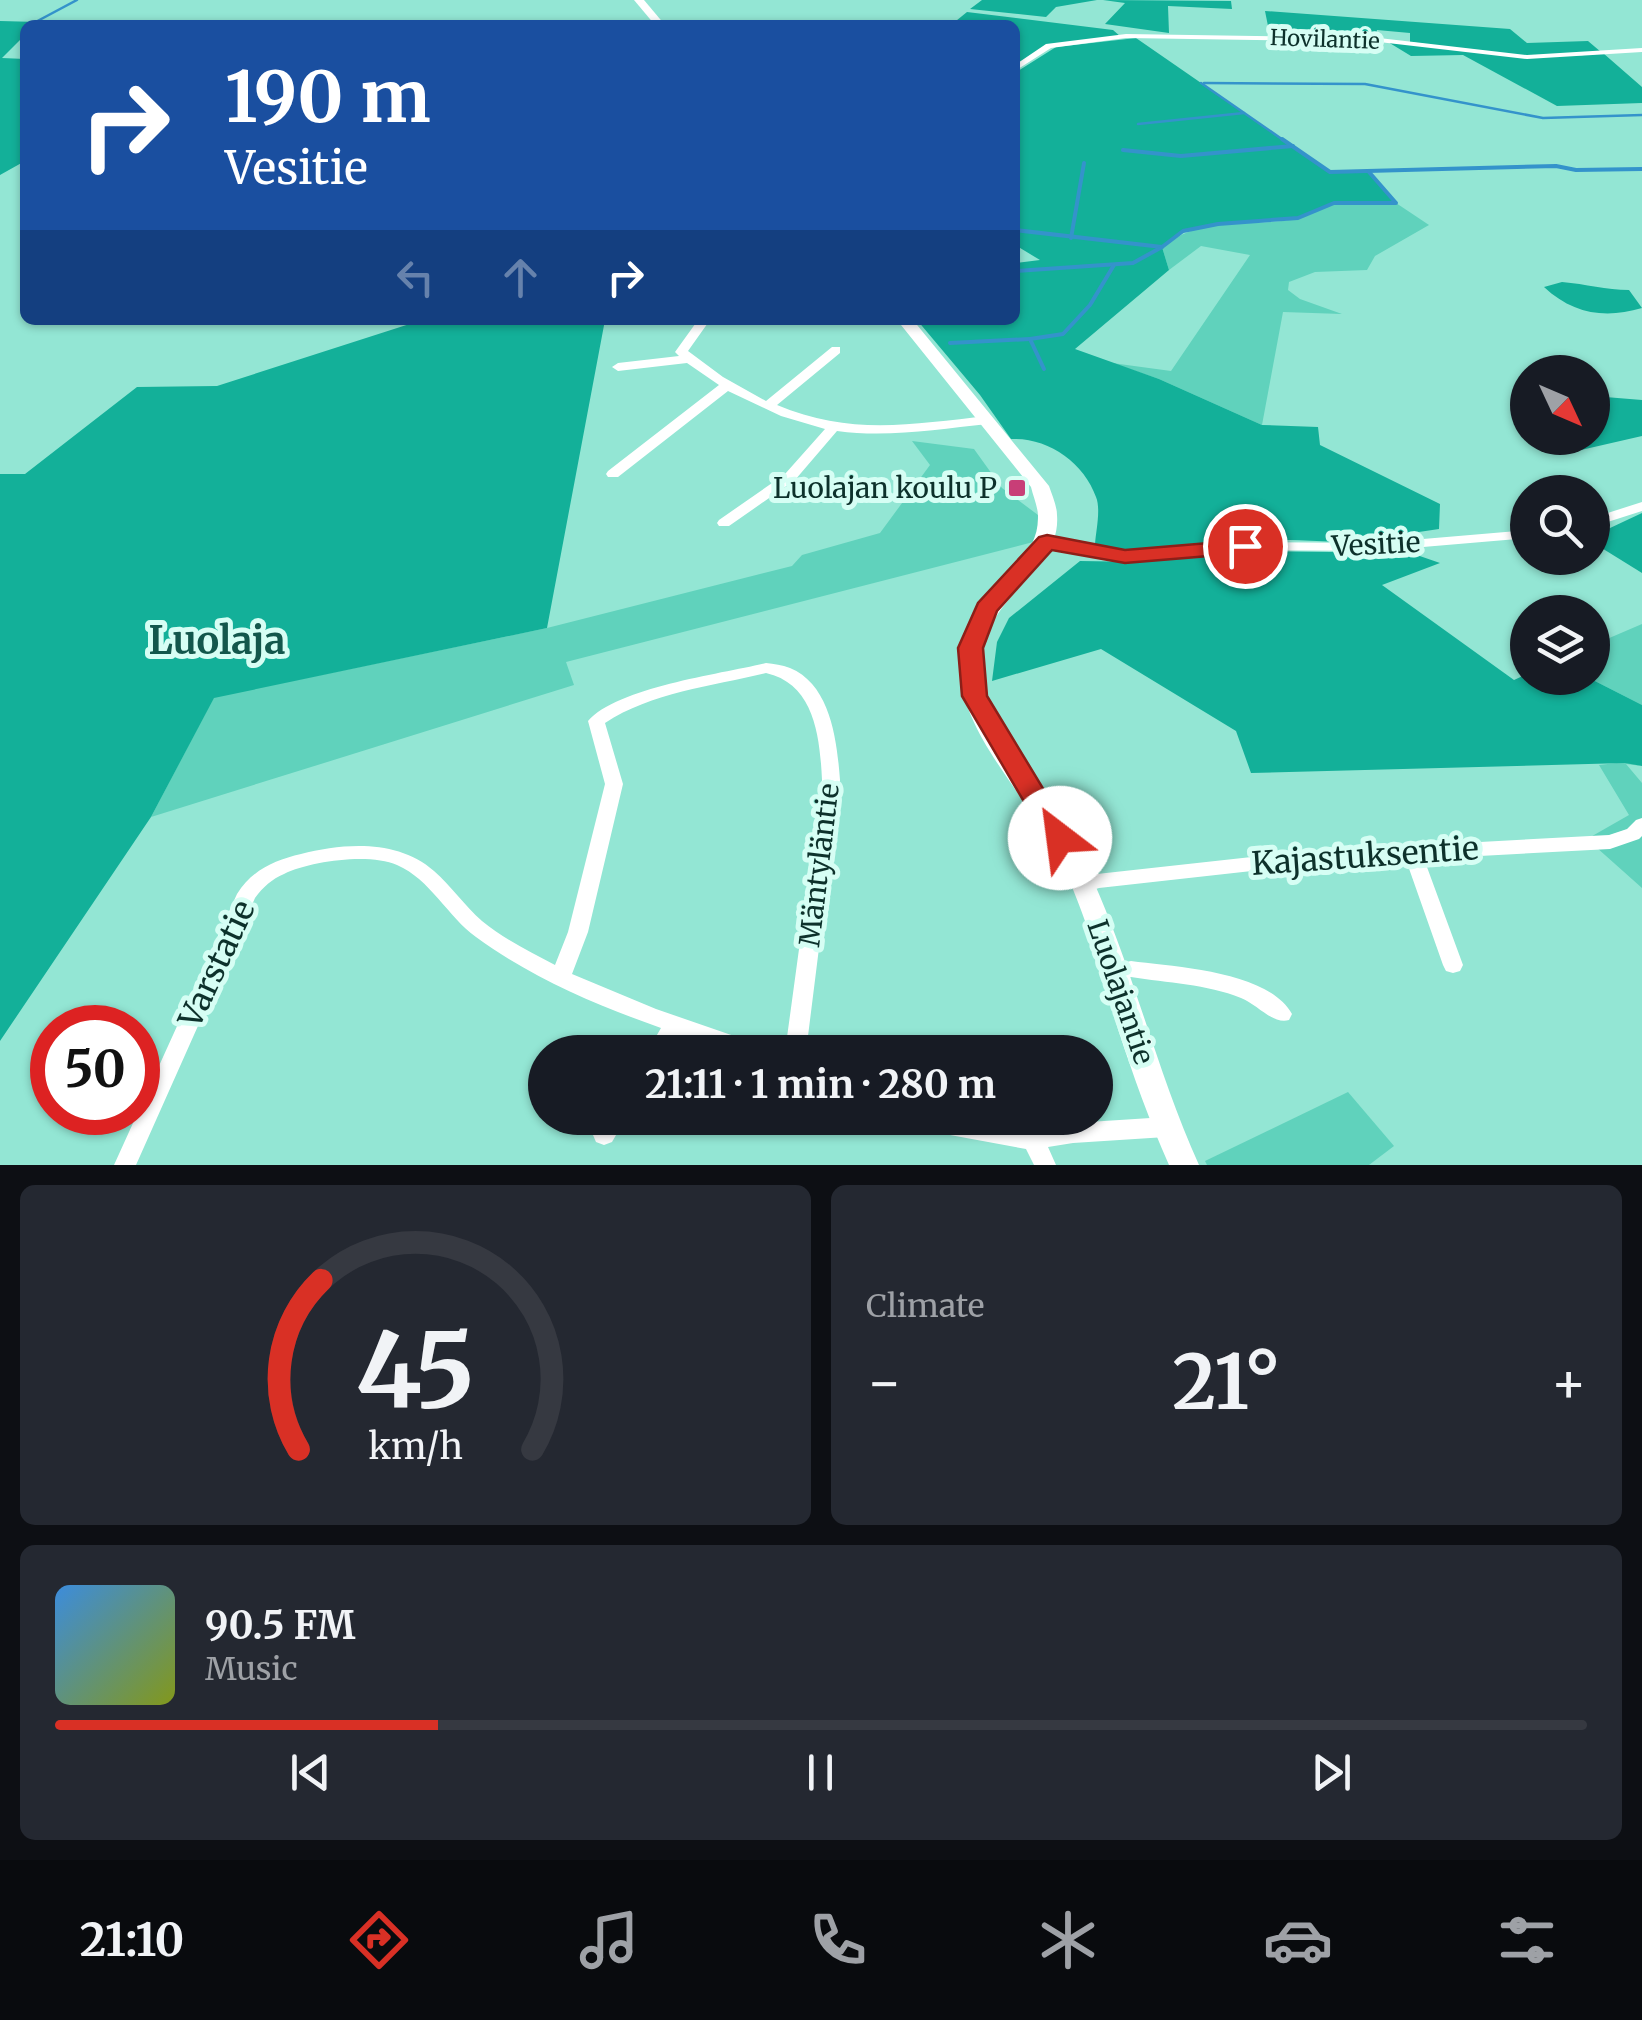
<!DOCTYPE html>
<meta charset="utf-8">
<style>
:root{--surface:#171b24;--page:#242831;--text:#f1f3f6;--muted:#9ea1a6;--line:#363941;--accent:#d93025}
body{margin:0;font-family:Merriweather,serif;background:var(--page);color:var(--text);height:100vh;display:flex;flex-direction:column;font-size:38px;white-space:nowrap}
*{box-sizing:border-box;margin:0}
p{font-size:32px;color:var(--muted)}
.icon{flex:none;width:55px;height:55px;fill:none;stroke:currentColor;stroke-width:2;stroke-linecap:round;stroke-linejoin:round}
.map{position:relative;height:1165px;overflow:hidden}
.sheet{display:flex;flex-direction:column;gap:20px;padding:20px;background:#0d0f14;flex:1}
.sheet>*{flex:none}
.hud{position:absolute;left:20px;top:20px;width:1000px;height:305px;border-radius:15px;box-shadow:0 2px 8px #0004;background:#1a4fa0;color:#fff;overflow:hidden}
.needle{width:65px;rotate:134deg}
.fabs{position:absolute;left:1510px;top:355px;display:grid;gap:20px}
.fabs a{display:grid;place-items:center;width:100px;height:100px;border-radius:50%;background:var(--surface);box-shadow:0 2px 8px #0004;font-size:50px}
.speed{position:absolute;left:30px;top:1005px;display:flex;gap:20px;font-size:50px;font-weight:700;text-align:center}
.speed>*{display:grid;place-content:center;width:130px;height:130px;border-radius:50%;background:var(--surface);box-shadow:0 2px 8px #0004;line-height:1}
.speed .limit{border:15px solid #d22;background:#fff;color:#111}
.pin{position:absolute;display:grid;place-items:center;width:85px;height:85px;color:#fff;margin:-42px;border:5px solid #fff;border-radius:50%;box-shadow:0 2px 10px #0007}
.me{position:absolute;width:110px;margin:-55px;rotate:330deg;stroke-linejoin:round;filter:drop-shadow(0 0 8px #0008)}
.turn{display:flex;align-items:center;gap:35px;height:210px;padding:0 40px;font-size:45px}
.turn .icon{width:130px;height:130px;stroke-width:2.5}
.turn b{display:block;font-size:70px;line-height:85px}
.lanes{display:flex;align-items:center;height:95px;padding:0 40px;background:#0003;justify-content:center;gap:50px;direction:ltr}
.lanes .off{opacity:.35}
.big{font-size:75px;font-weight:700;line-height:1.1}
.sheet .tile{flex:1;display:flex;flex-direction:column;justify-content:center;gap:15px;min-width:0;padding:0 35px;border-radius:15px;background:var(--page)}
.sheet .dial{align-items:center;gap:0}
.dial svg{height:260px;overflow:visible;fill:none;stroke:var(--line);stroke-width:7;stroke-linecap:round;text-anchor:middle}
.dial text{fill:var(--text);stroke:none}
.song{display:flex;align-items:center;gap:30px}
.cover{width:120px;height:120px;border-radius:15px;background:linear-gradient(135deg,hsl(210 70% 55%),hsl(70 70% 35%))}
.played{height:10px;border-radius:5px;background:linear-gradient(90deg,var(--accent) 25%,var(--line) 25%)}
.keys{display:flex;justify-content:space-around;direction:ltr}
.heat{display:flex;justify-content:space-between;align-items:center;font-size:55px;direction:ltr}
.sheet .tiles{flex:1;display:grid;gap:20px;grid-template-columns:1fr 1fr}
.tile:last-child{grid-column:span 2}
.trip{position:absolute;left:528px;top:1035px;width:585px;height:100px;border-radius:50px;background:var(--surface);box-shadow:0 2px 8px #0004;font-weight:700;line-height:100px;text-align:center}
.tabs{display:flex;height:160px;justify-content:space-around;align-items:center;background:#090b0e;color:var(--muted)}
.tabs .icon{width:70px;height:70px}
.tabs .selected{color:var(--accent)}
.tabs b{font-size:45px;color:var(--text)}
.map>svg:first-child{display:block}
.green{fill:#60d2bc}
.forest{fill:#13b099}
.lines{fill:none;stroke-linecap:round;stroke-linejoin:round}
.stream-far1{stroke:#3493cb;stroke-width:2.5}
.stream{stroke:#3493cb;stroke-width:4}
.minor{fill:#fff;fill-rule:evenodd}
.secondary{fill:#fff;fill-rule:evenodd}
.route{fill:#d93025;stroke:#8d1f18;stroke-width:2.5}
.poi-dot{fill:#c83e77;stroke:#d6fef4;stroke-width:4}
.labels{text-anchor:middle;stroke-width:10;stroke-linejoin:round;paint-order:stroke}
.far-street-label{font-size:22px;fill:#0d312b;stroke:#d6fef4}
.poi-label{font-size:28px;fill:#0d312b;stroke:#d6fef4;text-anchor:end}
.street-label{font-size:28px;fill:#0d312b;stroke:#d6fef4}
.near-street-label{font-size:32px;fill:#0d312b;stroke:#d6fef4}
.district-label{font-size:38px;font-weight:bold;fill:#13574c;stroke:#d6fef4}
</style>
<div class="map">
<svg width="1642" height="1165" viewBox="0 0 1642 1165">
<rect width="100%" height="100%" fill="#93e6d4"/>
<g class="green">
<path d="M1334,203H1396L1429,225L1375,256L1367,270L1315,272L1289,282L1288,290L1300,299L1342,314L1283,312L1262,425L1159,379L1112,363L1171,371L1250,255L1201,246L1169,270L1162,247C1208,212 1248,230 1298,218C1310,216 1322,208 1334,203Z"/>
<polygon points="912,441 974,449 1002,488 1038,515 1037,541 566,662 574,685 151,817 214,697 547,628 792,566 802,555 880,533 930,465"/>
<polygon points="1642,624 1642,705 1589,678 1592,678 1593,645"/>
<polygon points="1625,762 1642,766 1626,764 1642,783 1642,888 1587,839 1629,815 1599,765"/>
<polygon points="1348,1092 1394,1146 1369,1165 1207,1165 1205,1161"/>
</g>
<g class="forest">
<polygon points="982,0 1097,0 1056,7 1046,17 970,9"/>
<polygon points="1103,0 1231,1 1232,9 1168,6 1169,33 1105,24 1125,3"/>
<polygon points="1265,11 1510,29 1527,43 1588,41 1601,52 1575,56 1603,53 1642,87 1642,103 1557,106 1463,55 1411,56 1388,42 1500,54 1410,42 1410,33 1377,30 1375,38 1270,36"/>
<polygon points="967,12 1113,30 1121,37 1046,45 1015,68 1015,25 951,25"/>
<polygon points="0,21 38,22 25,25 25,35 2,58 25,59 25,161 0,175"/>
<path d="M1136,38L1330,172H1369L1396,203H1334L1298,218L1229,222L1183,231L1162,247L1169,270L1075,349L1159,379L1262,425L1318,427L1320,445L1440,504L1439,529L1385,537L1387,544C1338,543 1289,538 1240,540C1195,542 1137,567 1095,544C1096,531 1101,509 1096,497C1084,462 1047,437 1011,439L980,395L917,320H1015V263L1040,260L1015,245V73L1056,47Z"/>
<path d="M1562,282C1586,284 1606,290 1629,290L1642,308C1605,319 1573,314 1544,287Z"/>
<polygon points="422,320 605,320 547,628 214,698 151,817 0,1041 0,474 25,474 137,387 217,386"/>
<polygon points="1593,396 1642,400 1642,436 1581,450 1570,438 1592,438"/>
<polygon points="1642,513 1642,573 1592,542 1593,536"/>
<polygon points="1244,551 1411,553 1440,563 1382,585 1514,680 1527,674 1528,678 1589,678 1642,705 1642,766 1625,763 1251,773 1236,731 1101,649 992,681 997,642 1009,618 1080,561 1144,562"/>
</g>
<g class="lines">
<g class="stream-far1">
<polyline points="30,25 77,0"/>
<polyline points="1201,83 1286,142"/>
<polyline points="1204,83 1365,84 1543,118 1642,115"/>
<polyline points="1138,124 1244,113"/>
</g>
<g class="stream">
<polyline points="1282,139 1330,172 1556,166 1576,170 1642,169"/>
<polyline points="1123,150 1181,156 1293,146"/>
<polyline points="1015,230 1162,247 1183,231 1218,224 1298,218 1334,203 1396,203 1369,172"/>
<polyline points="1071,238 1084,163"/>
<polyline points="1015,271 1133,263 1162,247"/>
<polyline points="950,343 1030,339"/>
<polyline points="1044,369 1030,339 1063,334 1090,305 1114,265"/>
</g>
<g class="minor">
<polygon points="1126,34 1379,38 1527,55 1642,48 1642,52 1527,59 1379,42 1126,38 1051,48 1015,71 1015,65 1046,44"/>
<path d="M698,320H710L688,351L723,377L766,401L832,347H840V353L777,405C850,436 912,424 988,416L994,420L988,424C938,429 888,438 837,431L795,480L729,526H719L717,523L719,520L785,474L825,429L781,416L728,391L618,477H608L606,474L608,471L719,385L687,363L618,371L612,367L618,363L679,356L675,352Z"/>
<polygon points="1642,502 1642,511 1592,527 1592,518"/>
<polygon points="1528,530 1528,538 1376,551 1245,550 1125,560 1047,546 1040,542 1047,538 1125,552 1245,542 1376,543"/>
<path d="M766,663C774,664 782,665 790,668C831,685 837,741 840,780L806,1052H785L822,780C820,738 815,684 766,673C713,686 652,692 605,723L623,784L588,932L572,974L656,1009L763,1046L765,1052H730L680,1035L668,1052H647L661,1028C596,1005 532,978 476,937C448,917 430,879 397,865C369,853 311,861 284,874C272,879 263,887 255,898L136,1165H114L237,894C252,870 275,860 301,854C344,843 398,839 434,871C451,886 465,906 482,921C504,939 530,952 555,965L568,932L605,784L588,721C618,687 721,674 766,663Z"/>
<polygon points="1642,818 1642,836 1639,839 1610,849 1424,859 1463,965 1460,971 1453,973 1446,971 1443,965 1406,860 1296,866 1099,888 1084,893 1077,891 1074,886 1077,881 1097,874 1296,852 1609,835 1627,829 1636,820"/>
<path d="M1131,961C1176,967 1268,971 1292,1014L1289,1020C1273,1025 1257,1004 1241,998C1207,984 1167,983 1131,977L1116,980L1109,978L1106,972L1109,966Z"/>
<polygon points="1166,1117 1174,1120 1177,1127 1174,1134 1166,1137 1073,1143 1048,1147 1056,1165 1034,1165 1026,1149 912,1128 904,1125 901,1118 964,1118 1033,1130 1073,1123"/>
<polygon points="603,1118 626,1118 612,1142 604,1145 596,1142 593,1135"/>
</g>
<g class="secondary">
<polygon points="634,0 644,0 665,25 655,25"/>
<path d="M897,320H913L1049,486C1052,495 1057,506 1057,515C1062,576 973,598 983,674C989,726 1028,764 1054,806C1123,917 1146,1048 1199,1165H1169C1149,1120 1133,1075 1118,1029C1100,968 1084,905 1054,849C1026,796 960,730 960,668C961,594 1040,572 1038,516C1038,507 1033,496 1031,487Z"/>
</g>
</g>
<polygon class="route" points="1047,535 1125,550 1245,540 1256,546 1245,553 1125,563 1052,550 997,611 983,648 987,696 1073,838 1069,846 1060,849 1050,846 962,696 958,648 978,603 1039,537"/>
<rect class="poi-dot" x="1007" y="478" width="20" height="20" rx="5"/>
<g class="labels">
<g class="far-street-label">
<text transform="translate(1325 39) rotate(2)" y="8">Hovilantie</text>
</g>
<g class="poi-label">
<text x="997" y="498">Luolajan koulu P</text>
</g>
<g class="street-label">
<text transform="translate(1376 544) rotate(-3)" y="10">Vesitie</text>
<text transform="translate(819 865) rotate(-83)" y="10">Mäntyläntie</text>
<text transform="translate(1121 992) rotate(71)" y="10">Luolajantie</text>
</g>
<g class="near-street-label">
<text transform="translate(1365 856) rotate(-4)" y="11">Kajastuksentie</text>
<text transform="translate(217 964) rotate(-65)" y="11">Varstatie</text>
</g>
<g class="district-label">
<text x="217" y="654">Luolaja</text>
</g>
</g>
</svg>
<div class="fabs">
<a><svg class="needle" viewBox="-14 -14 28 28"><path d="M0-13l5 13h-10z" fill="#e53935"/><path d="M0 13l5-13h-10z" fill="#9ea1a6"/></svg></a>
<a><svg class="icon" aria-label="search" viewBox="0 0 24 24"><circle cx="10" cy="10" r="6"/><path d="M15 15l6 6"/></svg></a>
<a><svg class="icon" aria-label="layers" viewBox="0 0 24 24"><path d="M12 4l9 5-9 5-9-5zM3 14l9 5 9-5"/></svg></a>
</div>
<div class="speed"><div class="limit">50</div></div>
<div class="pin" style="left:1245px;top:546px;background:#d93025"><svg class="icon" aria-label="arrive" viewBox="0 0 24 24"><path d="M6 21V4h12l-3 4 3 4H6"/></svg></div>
<svg class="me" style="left:1060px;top:838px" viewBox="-20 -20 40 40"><circle r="19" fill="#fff"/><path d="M0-13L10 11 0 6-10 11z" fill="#d93025"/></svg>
<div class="trip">21:11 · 1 min · 280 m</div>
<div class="hud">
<div class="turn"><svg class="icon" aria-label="right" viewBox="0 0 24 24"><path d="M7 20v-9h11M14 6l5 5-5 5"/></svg><div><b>190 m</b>Vesitie</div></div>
<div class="lanes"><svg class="icon off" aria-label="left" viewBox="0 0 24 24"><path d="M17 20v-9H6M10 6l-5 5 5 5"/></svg><svg class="icon off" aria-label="ahead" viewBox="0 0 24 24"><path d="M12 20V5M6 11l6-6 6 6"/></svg><svg class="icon" aria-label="right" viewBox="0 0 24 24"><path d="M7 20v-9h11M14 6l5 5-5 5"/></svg></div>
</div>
</div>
<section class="sheet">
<div class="tiles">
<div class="tile dial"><svg viewBox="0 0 100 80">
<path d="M14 69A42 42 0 1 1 86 69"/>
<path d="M14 69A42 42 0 0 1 21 17" stroke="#d93025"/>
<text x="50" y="56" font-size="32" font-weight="700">45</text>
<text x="50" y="72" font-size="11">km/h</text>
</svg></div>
<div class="tile"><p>Climate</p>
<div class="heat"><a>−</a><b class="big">21°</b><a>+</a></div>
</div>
<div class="tile">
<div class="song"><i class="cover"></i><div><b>90.5 FM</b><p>Music</p></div></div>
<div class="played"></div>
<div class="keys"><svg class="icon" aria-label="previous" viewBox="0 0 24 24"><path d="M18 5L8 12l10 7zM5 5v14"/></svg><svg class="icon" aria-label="pause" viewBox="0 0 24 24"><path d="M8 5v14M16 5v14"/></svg><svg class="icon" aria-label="next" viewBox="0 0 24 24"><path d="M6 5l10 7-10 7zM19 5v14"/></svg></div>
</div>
</div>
</section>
<nav class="tabs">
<b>21:10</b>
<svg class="icon selected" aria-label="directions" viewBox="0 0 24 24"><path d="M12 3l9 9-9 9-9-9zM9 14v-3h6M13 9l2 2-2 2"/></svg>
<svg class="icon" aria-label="music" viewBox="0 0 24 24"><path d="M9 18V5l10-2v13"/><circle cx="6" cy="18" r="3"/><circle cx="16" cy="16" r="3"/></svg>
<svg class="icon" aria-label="phone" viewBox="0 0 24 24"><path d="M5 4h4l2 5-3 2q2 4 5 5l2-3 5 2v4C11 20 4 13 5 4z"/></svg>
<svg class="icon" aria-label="climate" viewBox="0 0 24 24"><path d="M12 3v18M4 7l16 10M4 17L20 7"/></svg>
<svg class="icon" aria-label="car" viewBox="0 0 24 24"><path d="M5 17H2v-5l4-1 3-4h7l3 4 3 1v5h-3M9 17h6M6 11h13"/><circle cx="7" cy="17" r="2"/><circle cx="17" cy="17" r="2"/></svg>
<svg class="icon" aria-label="filters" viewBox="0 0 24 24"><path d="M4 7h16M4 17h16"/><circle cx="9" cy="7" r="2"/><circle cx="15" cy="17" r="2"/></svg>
</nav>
